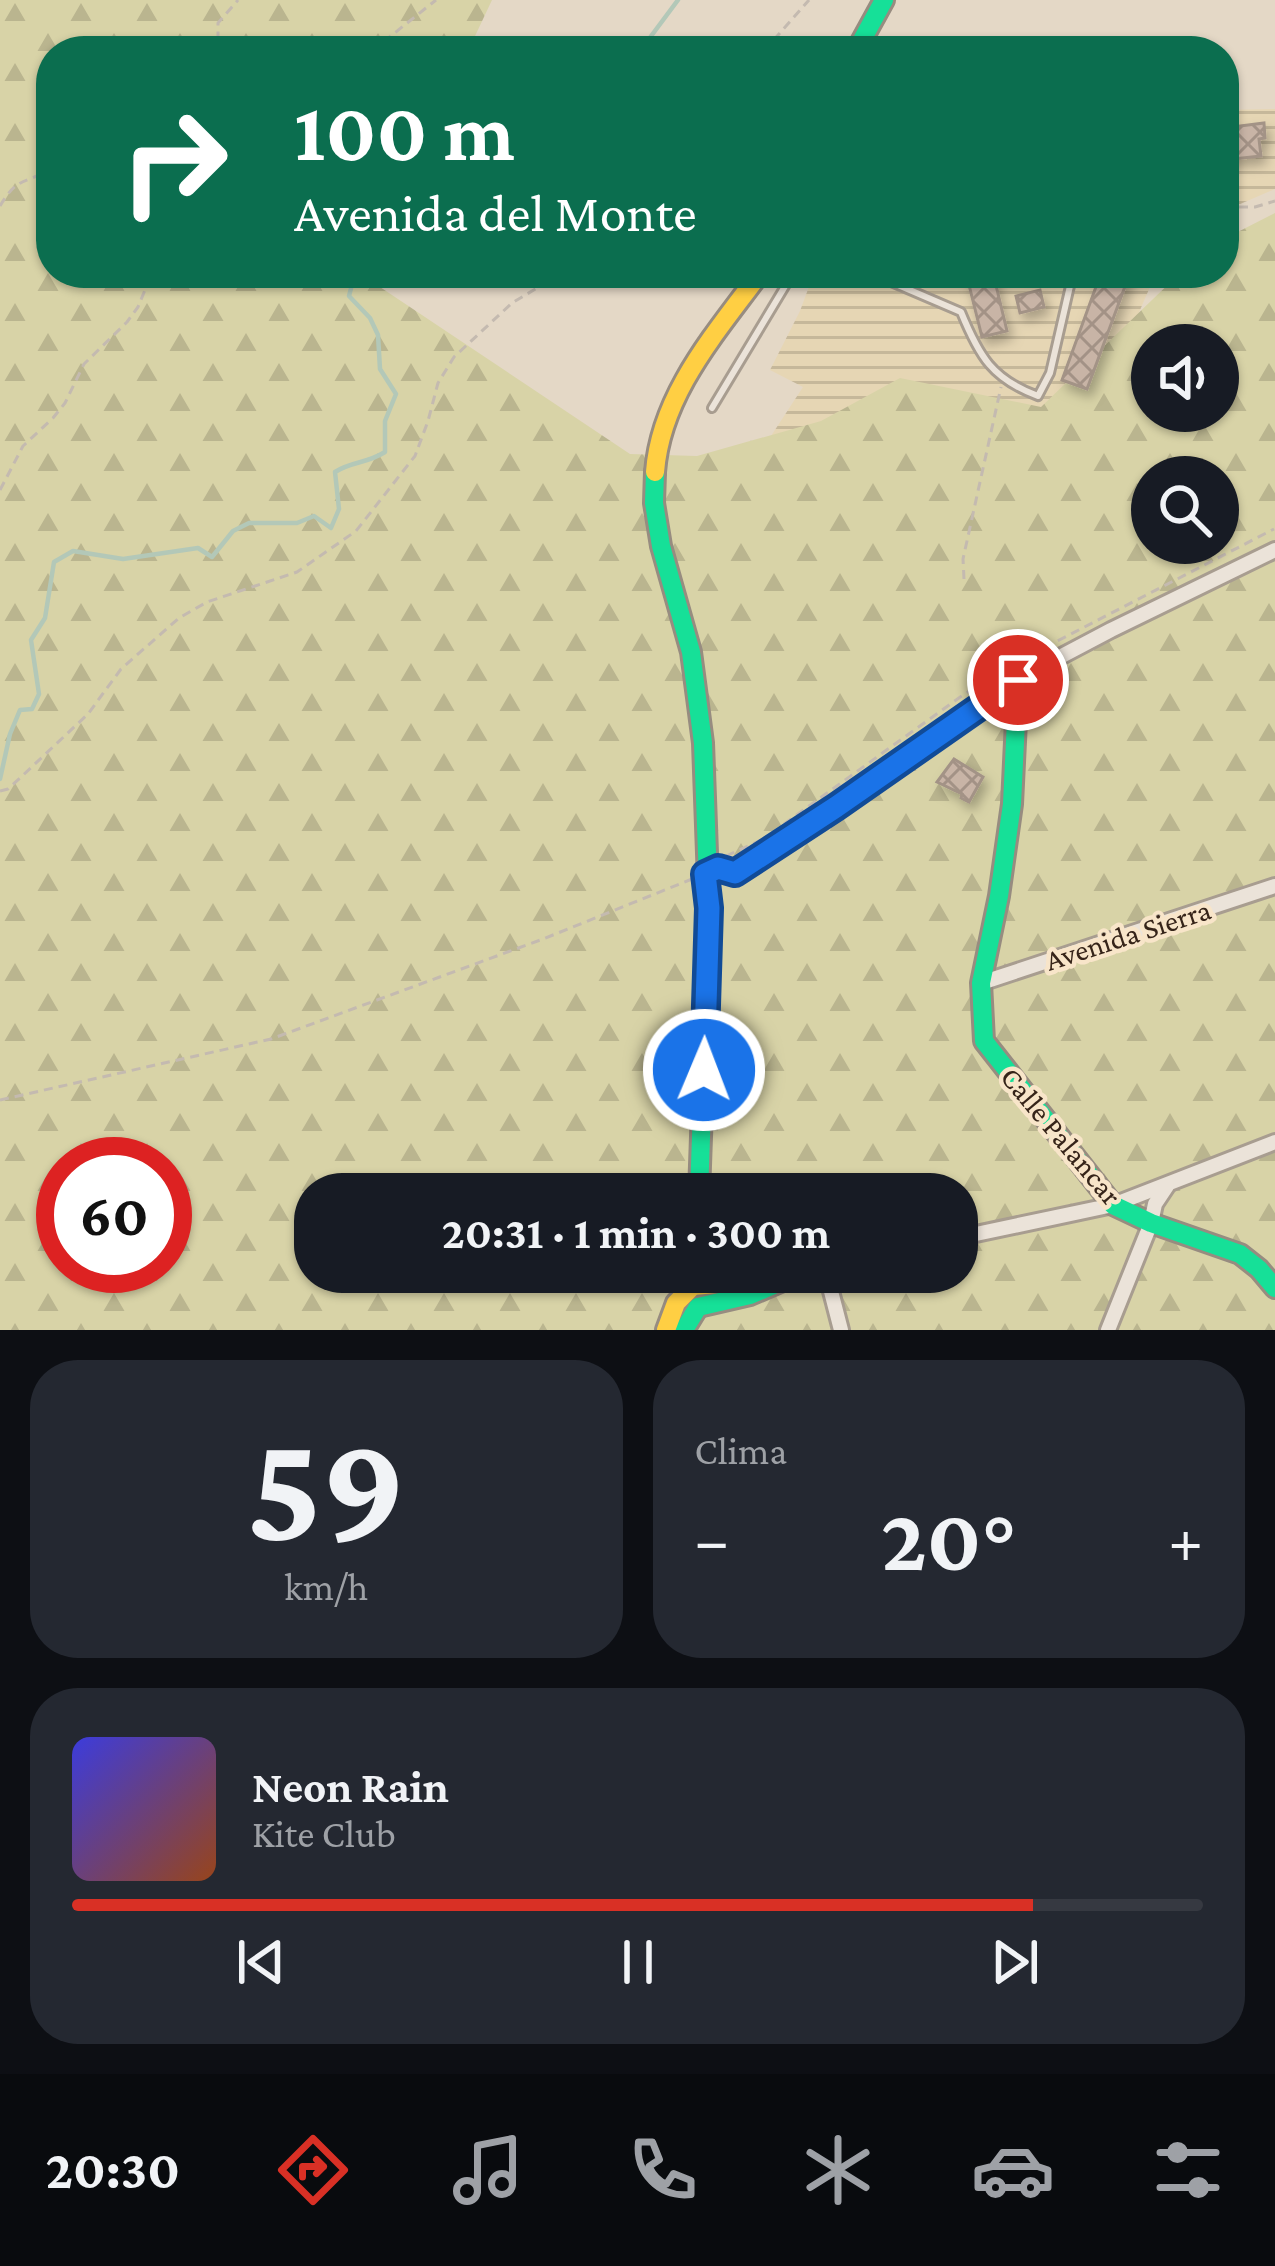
<!DOCTYPE html>
<html lang="es">
<meta charset="utf-8">
<style>
:root{--surface:#171b24;--page:#242831;--text:#f1f3f6;--muted:#9ea1a6;--line:#363941;--accent:#d93025}
body{margin:0;font-family:"Crimson Pro",serif;background:var(--page);color:var(--text);height:100vh;display:flex;flex-direction:column;font-size:45px;white-space:nowrap}
*{box-sizing:border-box;margin:0}
p{font-size:39px;color:var(--muted)}
.icon{flex:none;width:66px;height:66px;fill:none;stroke:currentColor;stroke-width:2;stroke-linecap:round;stroke-linejoin:round}
.map{position:relative;height:1330px;overflow:hidden}
.side{display:flex;flex-direction:column;gap:30px;padding:30px;background:#0d0f14;flex:1}
.side>*{flex:none}
.guide{position:absolute;left:36px;top:36px;width:1203px;height:252px;border-radius:48px;box-shadow:0 3px 9px #0004;background:#0b6e4f;color:#fff;overflow:hidden}
.fabs{position:absolute;left:1131px;top:324px;display:grid;gap:24px}
.fabs a{display:grid;place-items:center;width:108px;height:108px;border-radius:50%;background:var(--surface);box-shadow:0 3px 9px #0004;font-size:60px}
.speed{position:absolute;left:36px;top:1137px;display:flex;gap:24px;font-size:60px;font-weight:700;text-align:center}
.speed>*{display:grid;place-content:center;width:156px;height:156px;border-radius:50%;background:var(--surface);box-shadow:0 3px 9px #0004;line-height:1}
.speed .limit{border:18px solid #d22;background:#fff;color:#111}
.pin{position:absolute;display:grid;place-items:center;width:102px;height:102px;color:#fff;margin:-51px;border:6px solid #fff;border-radius:50%;box-shadow:0 3px 12px #0007}
.me{position:absolute;width:132px;margin:-66px;rotate:1deg;stroke-linejoin:round;filter:drop-shadow(0 0 9px #0008)}
.turn{display:flex;align-items:center;gap:42px;height:252px;padding:0 60px;font-size:54px}
.turn .icon{width:156px;height:156px;stroke-width:2.5}
.turn b{display:block;font-size:84px;line-height:102px}
.big{font-size:90px;font-weight:700;line-height:1.1}
.side .widget{flex:1;display:flex;flex-direction:column;justify-content:center;gap:18px;min-width:0;padding:0 42px;border-radius:48px;background:var(--page)}
.side .dial{align-items:center;gap:0}
.dial b{font-size:156px;line-height:1}
.song{display:flex;align-items:center;gap:36px}
.cover{width:144px;height:144px;border-radius:18px;background:linear-gradient(135deg,hsl(240 70% 55%),hsl(20 70% 35%))}
.played{height:12px;border-radius:6px;background:linear-gradient(90deg,var(--accent) 85%,var(--line) 85%)}
.keys{display:flex;justify-content:space-around;direction:ltr}
.heat{display:flex;justify-content:space-between;align-items:center;font-size:66px;direction:ltr}
.side .tiles{flex:1;display:grid;gap:30px;grid-template-columns:1fr 1fr}
.widget:last-child{grid-column:span 2}
.trip{position:absolute;left:294px;top:1173px;width:684px;height:120px;border-radius:48px;background:var(--surface);box-shadow:0 3px 9px #0004;font-weight:700;line-height:120px;text-align:center}
.tab-bar{display:flex;height:192px;justify-content:space-around;align-items:center;background:#090b0e;color:var(--muted)}
.tab-bar .icon{width:84px;height:84px}
.tab-bar .selected{color:var(--accent)}
.tab-bar b{font-size:54px;color:var(--text)}
.map>svg:first-child{display:block}
.farmland{fill:url(#farmland-rules)}
.forest{fill:url(#forest-firs);fill-rule:evenodd}
.lines{fill:none;stroke-linecap:round;stroke-linejoin:round}
.stream{stroke:#b3c8b8;stroke-width:4.5}
.building{fill:url(#building-cross-hatch);stroke:#a39386;stroke-width:3;filter:url(#shadow)}
.lane-casing{stroke:#a89d90;stroke-width:12}
.street-casing{stroke:#a89d90;stroke-width:20}
.fast-casing{stroke:#978c80;stroke-width:24}
.slow-casing{stroke:#978c80;stroke-width:24}
.jam-casing{stroke:#978c80;stroke-width:24}
.path{stroke:#c4bab0;stroke-width:3;stroke-dasharray:9 6;stroke-linecap:butt}
.lane{stroke:#ebe3d9;stroke-width:6}
.street{stroke:#ebe3d9;stroke-width:14}
.fast{stroke:#16e098;stroke-width:18}
.slow{stroke:#ffcf43;stroke-width:18}
.jam{stroke:#f24e42;stroke-width:18}
.route-casing{stroke:#114b97;stroke-width:30}
.route{stroke:#1a73e8;stroke-width:21}
.labels{text-anchor:middle;stroke-width:9;stroke-linejoin:round;paint-order:stroke}
.street-label{font-size:30px;fill:#362419;stroke:#f8e5c9}
</style>
<div class="map">
<svg width="1275" height="1330" viewBox="0 0 1275 1330">
<defs>
<pattern id="farmland-rules" width="6" height="5" patternUnits="userSpaceOnUse" patternTransform="scale(3)"><rect width="6" height="5" fill="#e6d6b4"/><path d="M0 2.5h6" fill="none" stroke="#c6b89a"/></pattern>
<pattern id="forest-firs" width="22" height="20" patternUnits="userSpaceOnUse" patternTransform="scale(3)"><rect width="22" height="20" fill="#d8d3a7"/><path d="M5 1l3.5 6h-7zM16 11l3.5 6h-7z" fill="#bab58f"/></pattern>
<pattern id="building-cross-hatch" width="8" height="8" patternUnits="userSpaceOnUse" patternTransform="scale(3)"><rect width="8" height="8" fill="#c8b4a6"/><path d="M0 0l8 8M0 8l8-8" fill="none" stroke="#a39286"/></pattern>
<filter id="shadow"><feDropShadow dx="4.5" dy="7" stdDeviation="6" flood-color="#0004"/></filter>
</defs>
<rect width="100%" height="100%" fill="#e4d8c6"/>
<g class="farmland">
<polygon points="1275,109 1275,189 1224,211 1224,110"/>
<polygon points="814,273 1156,273 1088,431 758,456 803,387 770,370 800,311"/>
</g>
<path class="forest" d="M0,0H492L468,51H51V273H359L630,454L697,456L821,421L900,378L1041,407L1180,273H1224V239L1275,213V1330H0ZM1152,345H1218V411H1152ZM1152,477H1218V543H1152ZM63,1164H165V1266H63ZM315,1194H957V1272H315Z"/>
<g class="lines">
<g class="stream">
<polyline points="640,51 678,0"/>
<path d="M0,779L10,734L20,710L32,709L39,694L31,640L45,618L54,562L73,551L123,559L198,548L212,557L233,531L249,523H297L314,516L331,528L339,509L335,472C352,461 366,464 385,452V421L396,394L380,369L378,335L370,318L349,296L355,273"/>
</g>
</g>
<g class="building">
<polygon points="1264,123 1265,138 1259,139 1261,156 1224,160 1224,128"/>
<polygon points="966,273 993,273 1007,331 982,337"/>
<polygon points="1101,273 1130,273 1087,389 1062,380"/>
<polygon points="1040,290 1044,307 1020,313 1016,296"/>
<polygon points="954,759 983,777 969,802 961,798 962,794 937,782"/>
</g>
<g class="lines">
<g class="lane-casing">
<g id="lane">
<path d="M870,273L961,312C979,356 992,379 1038,396L1050,373L1073,273"/>
<polyline points="712,408 793,273"/>
</g>
</g>
<g class="street-casing">
<g id="street">
<polyline points="705,874 718,868 735,873 836,807 1018,679 1111,630 1275,550"/>
<polyline points="981,983 1275,886"/>
<polyline points="957,1238 1113,1205 1275,1142"/>
<polyline points="826,1272 841,1330"/>
<polyline points="1108,1330 1151,1223 1155,1204 1167,1186"/>
</g>
</g>
<g class="fast-casing">
<g id="fast">
<polyline points="856,51 884,0"/>
<polyline points="655,472 654,503 661,546 691,652 703,743 709,908 699,1194"/>
<polyline points="1018,679 1012,804 999,896 981,983 984,1041 1113,1205 1151,1223 1240,1254 1259,1269 1275,1288"/>
<polyline points="698,1307 750,1295 799,1274"/>
<polyline points="684,1330 698,1307"/>
</g>
</g>
<g class="slow-casing">
<g id="slow">
<path d="M655,472C661,394 716,333 760,273"/>
<polyline points="666,1330 676,1303 693,1286 716,1284"/>
</g>
</g>
<g class="jam-casing">
<polyline id="jam" points="703,1272 722,1284 791,1274"/>
</g>
<g class="path">
<polyline points="209,51 218,44 218,23 238,0"/>
<polyline points="372,51 436,0"/>
<polyline points="764,51 809,0"/>
<path d="M0,206C18,175 26,185 51,168"/>
<polyline points="1224,207 1255,207 1275,201"/>
<polyline points="0,490 23,446 53,418 65,403 84,364 127,322 138,307 152,273"/>
<polyline points="964,579 963,559 1001,387"/>
<polyline points="0,791 8,789 20,778 88,714 121,669 179,618 207,602 297,572 356,531 415,456 428,421 438,383 454,357 512,303 562,273"/>
<polyline points="784,824 963,695 1009,666 1274,529"/>
<polyline points="726,856 761,840"/>
<polyline points="0,1100 271,1039 543,939 692,879"/>
</g>
<use href="#lane" class="lane"/>
<use href="#street" class="street"/>
<use href="#fast" class="fast"/>
<use href="#slow" class="slow"/>
<use href="#jam" class="jam"/>
</g>
<g class="lines">
<g class="route-casing">
<polyline id="route" points="704,1070 709,908 705,874 718,868 735,873 836,807 1018,680"/>
</g>
<use href="#route" class="route"/>
</g>
<g class="labels">
<g class="street-label">
<text transform="translate(1128 935) rotate(-18)" y="10">Avenida Sierra</text>
<text transform="translate(1061 1136) rotate(50)" y="10">Calle Palancar</text>
</g>
</g>
</svg>
<div class="fabs">
<a><svg class="icon" aria-label="sound" viewBox="0 0 24 24"><path d="M4 9h4l5-4v14l-5-4H4zM17 9q2 3 0 6"/></svg></a>
<a><svg class="icon" aria-label="search" viewBox="0 0 24 24"><circle cx="10" cy="10" r="6"/><path d="M15 15l6 6"/></svg></a>
</div>
<div class="speed"><div class="limit">60</div></div>
<div class="pin" style="left:1018px;top:680px;background:#d93025"><svg class="icon" aria-label="arrive" viewBox="0 0 24 24"><path d="M6 21V4h12l-3 4 3 4H6"/></svg></div>
<svg class="me" style="left:704px;top:1070px" viewBox="-20 -20 40 40"><circle r="17" fill="#1a73e8" stroke="#fff" stroke-width="3"/><path d="M0-11L8 9 0 5-8 9z" fill="#fff"/></svg>
<div class="trip">20:31 · 1 min · 300 m</div>
<div class="guide">
<div class="turn"><svg class="icon" aria-label="right" viewBox="0 0 24 24"><path d="M7 20v-9h11M14 6l5 5-5 5"/></svg><div><b>100 m</b>Avenida del Monte</div></div>
</div>
</div>
<section class="side">
<div class="tiles">
<div class="widget dial"><b>59</b><p>km/h</p></div>
<div class="widget"><p>Clima</p>
<div class="heat"><a>−</a><b class="big">20°</b><a>+</a></div>
</div>
<div class="widget">
<div class="song"><i class="cover"></i><div><b>Neon Rain</b><p>Kite Club</p></div></div>
<div class="played"></div>
<div class="keys"><svg class="icon" aria-label="previous" viewBox="0 0 24 24"><path d="M18 5L8 12l10 7zM5 5v14"/></svg><svg class="icon" aria-label="pause" viewBox="0 0 24 24"><path d="M8 5v14M16 5v14"/></svg><svg class="icon" aria-label="next" viewBox="0 0 24 24"><path d="M6 5l10 7-10 7zM19 5v14"/></svg></div>
</div>
</div>
</section>
<nav class="tab-bar">
<b>20:30</b>
<svg class="icon selected" aria-label="directions" viewBox="0 0 24 24"><path d="M12 3l9 9-9 9-9-9zM9 14v-3h6M13 9l2 2-2 2"/></svg>
<svg class="icon" aria-label="music" viewBox="0 0 24 24"><path d="M9 18V5l10-2v13"/><circle cx="6" cy="18" r="3"/><circle cx="16" cy="16" r="3"/></svg>
<svg class="icon" aria-label="phone" viewBox="0 0 24 24"><path d="M5 4h4l2 5-3 2q2 4 5 5l2-3 5 2v4C11 20 4 13 5 4z"/></svg>
<svg class="icon" aria-label="climate" viewBox="0 0 24 24"><path d="M12 3v18M4 7l16 10M4 17L20 7"/></svg>
<svg class="icon" aria-label="car" viewBox="0 0 24 24"><path d="M5 17H2v-5l4-1 3-4h7l3 4 3 1v5h-3M9 17h6M6 11h13"/><circle cx="7" cy="17" r="2"/><circle cx="17" cy="17" r="2"/></svg>
<svg class="icon" aria-label="filters" viewBox="0 0 24 24"><path d="M4 7h16M4 17h16"/><circle cx="9" cy="7" r="2"/><circle cx="15" cy="17" r="2"/></svg>
</nav>
